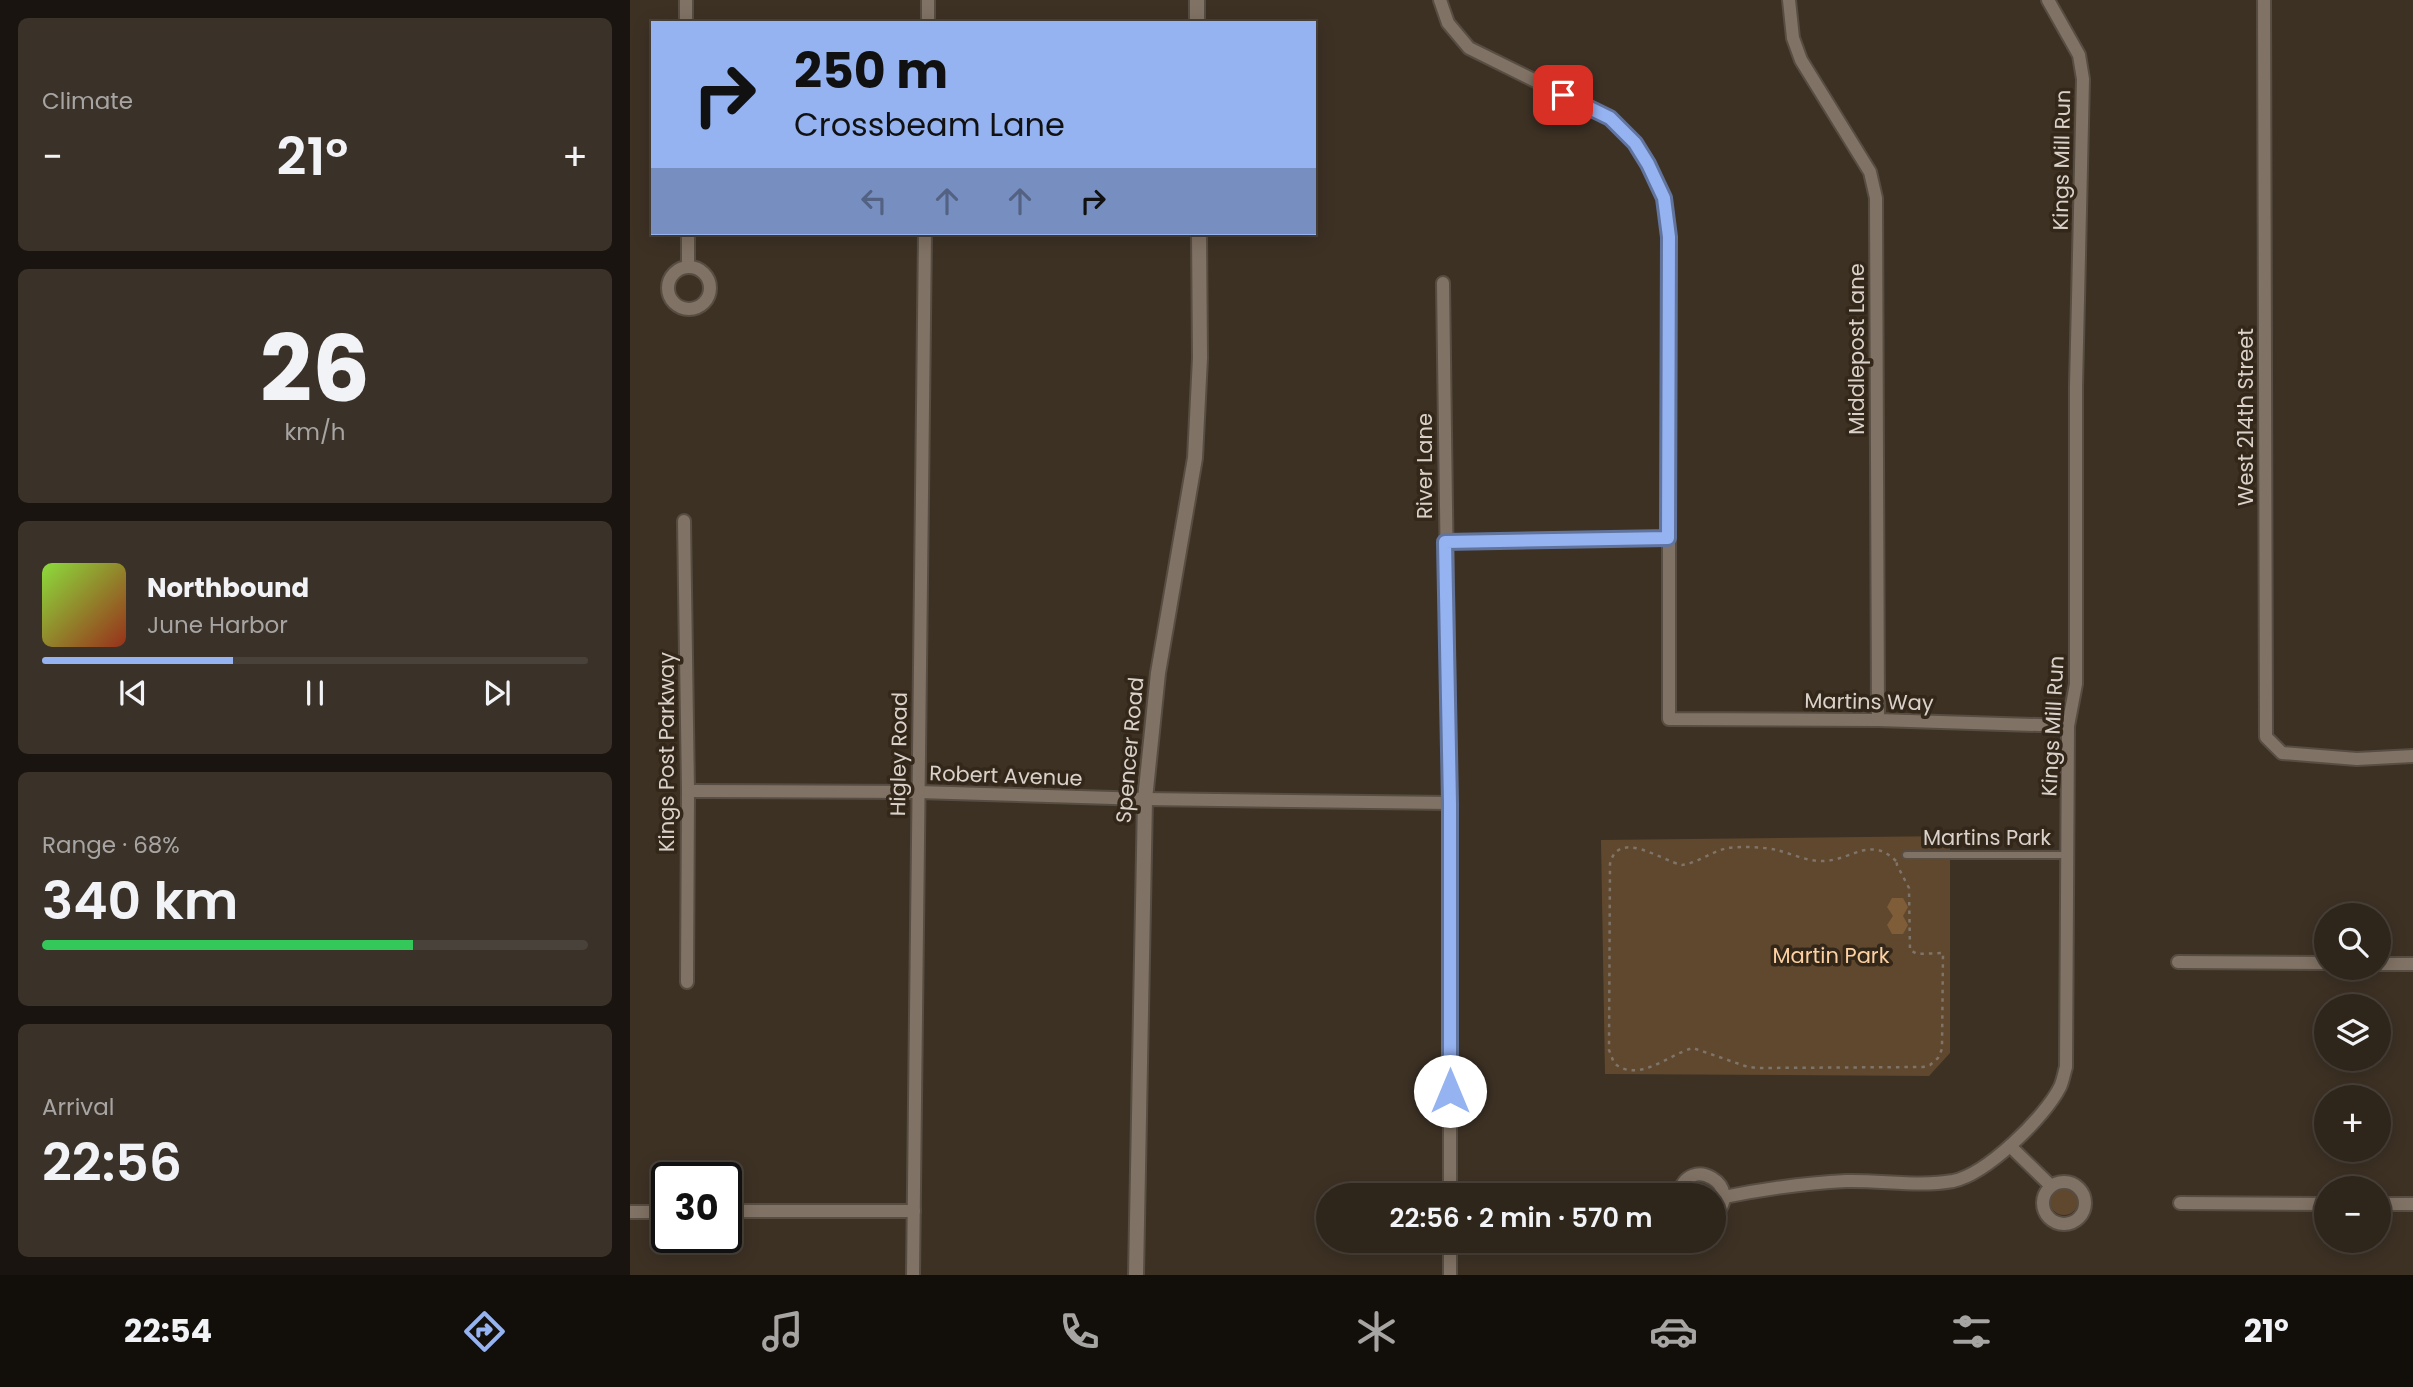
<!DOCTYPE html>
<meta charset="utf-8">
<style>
:root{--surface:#2e251b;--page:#3a3128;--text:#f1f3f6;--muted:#a7a5a3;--line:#49423a;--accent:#95b2f1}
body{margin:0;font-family:Poppins,sans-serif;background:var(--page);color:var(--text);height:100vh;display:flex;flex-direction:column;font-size:26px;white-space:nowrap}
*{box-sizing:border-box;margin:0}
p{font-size:23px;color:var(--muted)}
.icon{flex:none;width:38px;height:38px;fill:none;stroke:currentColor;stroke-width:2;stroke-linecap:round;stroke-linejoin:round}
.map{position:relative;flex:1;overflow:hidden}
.details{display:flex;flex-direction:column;gap:18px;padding:18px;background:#19140f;width:630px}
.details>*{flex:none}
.hud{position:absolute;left:21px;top:21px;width:665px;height:214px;border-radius:0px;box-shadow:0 4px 18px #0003,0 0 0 2px var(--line);background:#95b2f1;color:#111;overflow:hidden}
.buttons{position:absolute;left:1684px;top:903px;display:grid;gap:14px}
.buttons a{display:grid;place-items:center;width:77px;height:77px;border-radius:50%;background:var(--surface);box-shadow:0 4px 18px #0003,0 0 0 2px var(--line);font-size:35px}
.speed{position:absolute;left:21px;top:1162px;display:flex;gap:14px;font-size:35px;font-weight:700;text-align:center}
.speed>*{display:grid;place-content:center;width:91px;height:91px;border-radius:50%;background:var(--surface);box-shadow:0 4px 18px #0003,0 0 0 2px var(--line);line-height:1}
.speed .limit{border:4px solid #111;border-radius:10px;background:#fff;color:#111}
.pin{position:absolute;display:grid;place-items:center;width:60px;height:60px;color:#fff;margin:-30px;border-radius:14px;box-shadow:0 4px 10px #0006}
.me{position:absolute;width:77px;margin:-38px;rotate:0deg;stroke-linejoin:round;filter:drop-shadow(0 0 5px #0008)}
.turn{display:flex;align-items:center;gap:24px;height:147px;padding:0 28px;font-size:32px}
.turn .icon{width:91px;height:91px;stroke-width:2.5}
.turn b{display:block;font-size:49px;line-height:60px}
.lanes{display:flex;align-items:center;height:66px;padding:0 28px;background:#0003;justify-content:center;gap:35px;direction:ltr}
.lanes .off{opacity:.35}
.big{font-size:52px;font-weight:600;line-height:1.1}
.details .tile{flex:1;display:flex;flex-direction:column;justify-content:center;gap:10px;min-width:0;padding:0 24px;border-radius:10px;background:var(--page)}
.details .dial{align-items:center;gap:0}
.dial b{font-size:91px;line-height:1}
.song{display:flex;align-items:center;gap:21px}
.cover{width:84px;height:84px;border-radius:10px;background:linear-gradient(135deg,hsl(90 70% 55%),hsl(10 70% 35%))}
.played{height:7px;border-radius:4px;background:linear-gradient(90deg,var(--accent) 35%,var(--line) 35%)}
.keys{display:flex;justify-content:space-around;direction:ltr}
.heat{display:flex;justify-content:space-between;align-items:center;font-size:38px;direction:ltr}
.charge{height:10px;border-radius:5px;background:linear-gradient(90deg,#34c759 68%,var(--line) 0)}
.trip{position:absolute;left:686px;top:1183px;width:410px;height:70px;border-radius:35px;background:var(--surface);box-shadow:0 4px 18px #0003,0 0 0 2px var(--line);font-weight:600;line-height:70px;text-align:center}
.tabs{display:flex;height:112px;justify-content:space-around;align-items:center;background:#120f0b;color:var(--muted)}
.tabs .icon{width:49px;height:49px}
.tabs .current{color:var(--accent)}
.tabs b{font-size:32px;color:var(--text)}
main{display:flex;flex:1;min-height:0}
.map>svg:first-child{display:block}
.green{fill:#60482e}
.building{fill:#7e5d38}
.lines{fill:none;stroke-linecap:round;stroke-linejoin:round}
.service-casing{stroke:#574d42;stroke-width:10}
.minor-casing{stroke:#574d42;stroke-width:16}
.tertiary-casing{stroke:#574d42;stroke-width:18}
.path{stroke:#7e7469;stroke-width:2.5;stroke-dasharray:3.5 5;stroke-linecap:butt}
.service{stroke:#807264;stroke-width:6}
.minor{stroke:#807264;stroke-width:12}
.tertiary{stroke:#807264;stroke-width:14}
.route-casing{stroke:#61749d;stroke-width:18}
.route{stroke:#95b2f1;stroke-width:12}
.labels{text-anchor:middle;stroke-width:7;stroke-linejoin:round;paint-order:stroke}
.street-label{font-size:21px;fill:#dad2ca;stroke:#33271a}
.park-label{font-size:21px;fill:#fcd0a1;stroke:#33271a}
</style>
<main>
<section class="details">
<div class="tile"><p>Climate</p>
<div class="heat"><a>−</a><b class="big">21°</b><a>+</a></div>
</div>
<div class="tile dial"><b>26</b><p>km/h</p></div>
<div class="tile">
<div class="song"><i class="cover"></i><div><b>Northbound</b><p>June Harbor</p></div></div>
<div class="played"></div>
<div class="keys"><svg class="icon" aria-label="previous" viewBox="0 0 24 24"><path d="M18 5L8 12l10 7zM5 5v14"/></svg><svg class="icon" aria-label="pause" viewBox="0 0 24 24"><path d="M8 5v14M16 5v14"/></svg><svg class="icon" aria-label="next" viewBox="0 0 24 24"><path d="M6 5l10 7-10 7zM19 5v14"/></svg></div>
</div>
<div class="tile"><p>Range · 68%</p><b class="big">340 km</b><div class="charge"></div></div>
<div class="tile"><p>Arrival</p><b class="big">22:56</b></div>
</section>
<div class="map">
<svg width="1783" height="1275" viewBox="0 0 1783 1275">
<rect width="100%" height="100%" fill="#3d3124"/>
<g class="green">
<polygon points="1320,836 1320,1053 1299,1076 975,1074 971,840"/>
<circle cx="1434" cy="1201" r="14"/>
</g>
<polygon class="building" points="1262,898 1273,898 1278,907 1273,916 1278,925 1273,934 1262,934 1257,925 1263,916 1257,907"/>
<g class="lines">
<g class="service-casing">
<polyline id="service" points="1276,855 1438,855"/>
</g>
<g class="minor-casing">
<g id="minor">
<polyline points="56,0 56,23"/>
<polyline points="810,0 818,23 839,48 980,118 1005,143 1019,164 1034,198 1039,237 1039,719 1248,720 1438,726"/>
<polyline points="1159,0 1163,38 1171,60 1240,172 1246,198 1248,720"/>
<polyline points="1634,0 1636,737 1652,753 1727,759 1783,756"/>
<polyline points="298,23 298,0"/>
<polyline points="58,233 58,265"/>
<circle cx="59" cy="288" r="21"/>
<polyline points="813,283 820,803 820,1195"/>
<polyline points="54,521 58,791 57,982"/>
<polyline points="815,542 1038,538"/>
<polyline points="58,791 288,792 515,799 820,803"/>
<polyline points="1548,962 1696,963"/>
<polyline points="1748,964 1783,964"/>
<polyline points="1380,1146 1421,1186"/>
<circle cx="1434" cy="1203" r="21"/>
<path d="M1049,1195C1057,1151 1118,1187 1083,1216"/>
<path d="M1094,1197C1134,1189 1175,1183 1216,1181C1251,1180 1289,1187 1323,1181C1357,1174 1415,1117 1430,1087C1433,1081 1434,1073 1436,1067L1438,726L1446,684V387L1453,79L1449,55L1418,0"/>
<polyline points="1550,1203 1696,1204"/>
<polyline points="1748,1204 1783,1204"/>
<polyline points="96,1211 284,1211"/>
<polyline points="0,1212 37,1212"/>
<polyline points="283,1275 295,233"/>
<polyline points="820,1275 820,1241"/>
</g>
</g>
<g class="tertiary-casing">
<g id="tertiary">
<polyline points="567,0 567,23"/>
<polyline points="506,1275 515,799 528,673 565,458 570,358 569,233"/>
</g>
</g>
<path class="path" d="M1266,861C1241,836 1223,859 1195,861C1179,862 1162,854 1147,850C1133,847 1113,846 1098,848C1082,851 1068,863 1052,865C1032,861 988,828 980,864L979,1050L984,1063C1008,1084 1039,1054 1063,1048L1118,1067L1128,1068L1293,1067L1300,1065L1308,1058L1312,1049L1313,953L1287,954L1280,950L1279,888L1267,865L1266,858"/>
<use href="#service" class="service"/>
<use href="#minor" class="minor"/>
<use href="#tertiary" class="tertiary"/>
</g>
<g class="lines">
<g class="route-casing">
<polyline id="route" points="820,1091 820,803 815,542 1038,538 1039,237 1034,198 1018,164 1005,143 980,118 933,95"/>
</g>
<use href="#route" class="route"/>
</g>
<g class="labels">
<g class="street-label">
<text transform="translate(1432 160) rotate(-89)" y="7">Kings Mill Run</text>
<text transform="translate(1227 349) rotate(-90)" y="7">Middlepost Lane</text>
<text transform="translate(1616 417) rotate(-90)" y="7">West 214th Street</text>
<text transform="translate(795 466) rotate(-90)" y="7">River Lane</text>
<text transform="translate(1239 702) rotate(1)" y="7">Martins Way</text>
<text transform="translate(1423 726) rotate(-87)" y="7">Kings Mill Run</text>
<text transform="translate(500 750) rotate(-85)" y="7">Spencer Road</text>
<text transform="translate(37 752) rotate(-90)" y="7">Kings Post Parkway</text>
<text transform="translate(269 754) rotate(-89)" y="7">Higley Road</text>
<text transform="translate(376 776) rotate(2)" y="7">Robert Avenue</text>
<text x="1357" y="845">Martins Park</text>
</g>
<g class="park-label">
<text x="1201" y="963">Martin Park</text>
</g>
</g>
</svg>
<div class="buttons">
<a><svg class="icon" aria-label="search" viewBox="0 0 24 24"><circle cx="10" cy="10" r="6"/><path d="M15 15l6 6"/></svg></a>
<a><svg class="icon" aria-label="layers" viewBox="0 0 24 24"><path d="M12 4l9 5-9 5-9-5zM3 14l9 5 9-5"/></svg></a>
<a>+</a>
<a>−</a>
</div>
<div class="speed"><div class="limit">30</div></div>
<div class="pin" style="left:933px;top:95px;background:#d93025"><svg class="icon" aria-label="arrive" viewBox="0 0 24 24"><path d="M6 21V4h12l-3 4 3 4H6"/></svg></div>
<svg class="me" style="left:820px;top:1091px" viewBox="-20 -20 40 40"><circle r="19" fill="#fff"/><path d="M0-13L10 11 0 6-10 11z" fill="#95b2f1"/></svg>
<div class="trip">22:56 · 2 min · 570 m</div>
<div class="hud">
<div class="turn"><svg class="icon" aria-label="right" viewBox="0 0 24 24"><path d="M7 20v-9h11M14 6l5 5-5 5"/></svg><div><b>250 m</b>Crossbeam Lane</div></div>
<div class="lanes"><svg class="icon off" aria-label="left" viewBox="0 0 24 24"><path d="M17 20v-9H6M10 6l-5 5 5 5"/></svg><svg class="icon off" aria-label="ahead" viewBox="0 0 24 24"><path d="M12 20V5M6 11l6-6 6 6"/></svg><svg class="icon off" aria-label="ahead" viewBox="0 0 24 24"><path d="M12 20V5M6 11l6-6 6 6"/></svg><svg class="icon" aria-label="right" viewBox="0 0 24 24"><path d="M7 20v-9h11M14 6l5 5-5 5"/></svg></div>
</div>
</div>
</main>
<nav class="tabs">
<b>22:54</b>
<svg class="icon current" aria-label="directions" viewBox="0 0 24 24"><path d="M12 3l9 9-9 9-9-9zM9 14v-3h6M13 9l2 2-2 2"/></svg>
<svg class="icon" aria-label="music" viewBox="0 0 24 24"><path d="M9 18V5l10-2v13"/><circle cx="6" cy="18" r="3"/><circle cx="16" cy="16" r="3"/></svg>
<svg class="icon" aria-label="phone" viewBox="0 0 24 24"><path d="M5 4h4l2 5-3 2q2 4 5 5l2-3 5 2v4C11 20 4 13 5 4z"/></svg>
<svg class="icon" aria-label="climate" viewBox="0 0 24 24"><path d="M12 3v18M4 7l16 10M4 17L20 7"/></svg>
<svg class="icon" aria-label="car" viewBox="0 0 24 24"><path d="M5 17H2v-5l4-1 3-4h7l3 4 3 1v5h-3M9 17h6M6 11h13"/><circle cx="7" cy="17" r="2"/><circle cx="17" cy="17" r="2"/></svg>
<svg class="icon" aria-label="filters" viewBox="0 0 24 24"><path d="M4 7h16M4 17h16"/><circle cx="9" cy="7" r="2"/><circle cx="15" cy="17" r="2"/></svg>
<b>21°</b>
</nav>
